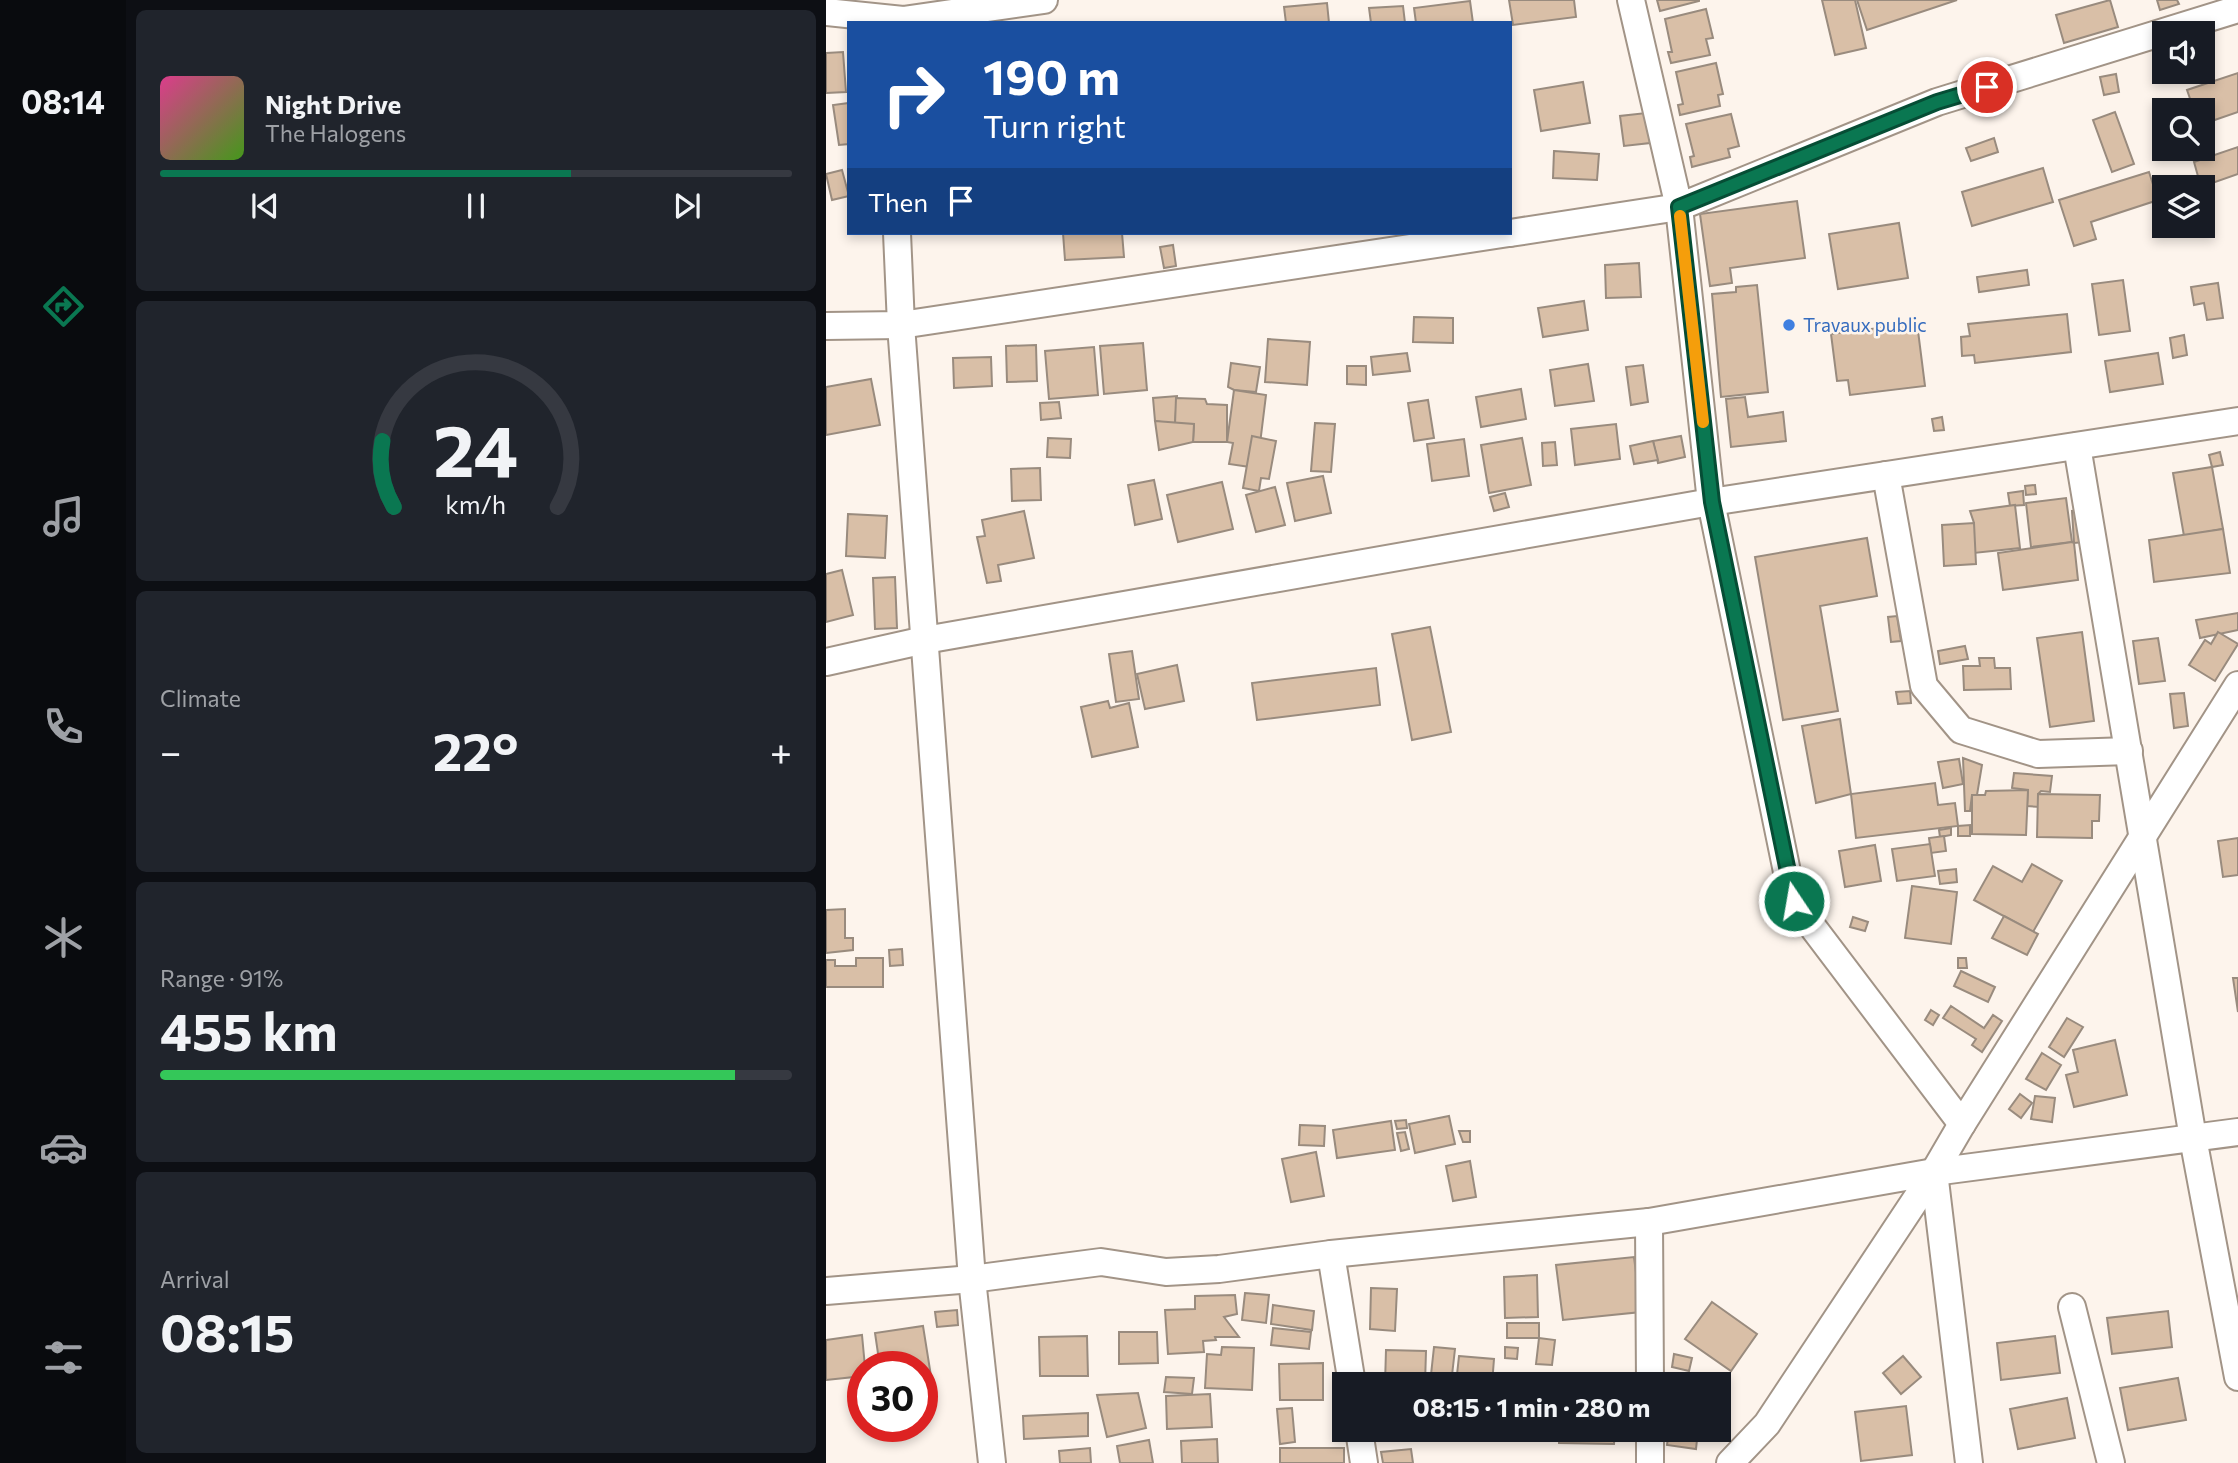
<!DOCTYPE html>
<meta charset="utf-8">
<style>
:root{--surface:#171b24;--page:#20242c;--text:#f1f3f6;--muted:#9ea1a6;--line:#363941;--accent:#0a7751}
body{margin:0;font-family:Commissioner,sans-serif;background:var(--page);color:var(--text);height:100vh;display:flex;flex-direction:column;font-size:26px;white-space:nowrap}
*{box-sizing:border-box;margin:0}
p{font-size:23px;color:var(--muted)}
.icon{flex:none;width:38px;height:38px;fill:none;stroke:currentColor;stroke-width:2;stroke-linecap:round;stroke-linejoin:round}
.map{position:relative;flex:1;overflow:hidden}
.drawer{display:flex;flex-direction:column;gap:10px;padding:10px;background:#0d0f14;width:700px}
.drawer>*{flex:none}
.top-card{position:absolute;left:21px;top:21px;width:665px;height:214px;border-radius:0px;box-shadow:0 4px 10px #0003;background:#1a4fa0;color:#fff;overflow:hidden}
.controls{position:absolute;left:1326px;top:21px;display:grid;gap:14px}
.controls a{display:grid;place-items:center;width:63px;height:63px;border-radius:0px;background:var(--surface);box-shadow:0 4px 10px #0003;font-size:35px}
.speed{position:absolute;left:21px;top:1351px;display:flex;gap:14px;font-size:35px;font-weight:700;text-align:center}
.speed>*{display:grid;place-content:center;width:91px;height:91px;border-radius:50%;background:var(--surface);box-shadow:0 4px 10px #0003;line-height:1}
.speed .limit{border:10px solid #d22;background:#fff;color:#111}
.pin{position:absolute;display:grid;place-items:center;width:60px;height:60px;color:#fff;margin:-30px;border:4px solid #fff;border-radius:50%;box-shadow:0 2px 7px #0007}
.me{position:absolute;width:77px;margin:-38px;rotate:348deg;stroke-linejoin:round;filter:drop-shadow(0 0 5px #0008)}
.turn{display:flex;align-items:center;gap:24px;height:147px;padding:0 21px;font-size:32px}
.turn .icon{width:91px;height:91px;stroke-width:2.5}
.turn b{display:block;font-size:49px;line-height:60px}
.then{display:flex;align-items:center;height:66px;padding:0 21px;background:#0003;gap:14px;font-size:26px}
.big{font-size:52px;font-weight:700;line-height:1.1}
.drawer .card{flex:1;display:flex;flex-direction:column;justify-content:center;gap:10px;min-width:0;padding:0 24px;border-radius:10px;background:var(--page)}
.drawer .dial{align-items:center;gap:0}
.dial svg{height:182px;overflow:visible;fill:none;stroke:var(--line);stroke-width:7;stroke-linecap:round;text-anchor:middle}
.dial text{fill:var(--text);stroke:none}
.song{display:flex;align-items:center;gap:21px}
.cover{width:84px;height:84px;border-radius:10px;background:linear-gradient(135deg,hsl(330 70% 55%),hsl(100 70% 35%))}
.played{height:7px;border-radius:4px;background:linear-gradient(90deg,var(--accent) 65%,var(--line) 65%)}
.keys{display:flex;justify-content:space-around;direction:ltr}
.heat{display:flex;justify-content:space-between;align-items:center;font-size:38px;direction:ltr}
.charge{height:10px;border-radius:5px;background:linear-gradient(90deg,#34c759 91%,var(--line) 0)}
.trip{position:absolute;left:506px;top:1372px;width:399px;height:70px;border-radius:0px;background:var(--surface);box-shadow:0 4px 10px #0003;font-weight:700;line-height:70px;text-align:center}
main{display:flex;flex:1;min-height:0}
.menu{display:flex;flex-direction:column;width:126px;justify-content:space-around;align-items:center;background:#090b0e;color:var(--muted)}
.menu .icon{width:49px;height:49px}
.menu .selected{color:var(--accent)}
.menu b{font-size:32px;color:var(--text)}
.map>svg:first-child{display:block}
.building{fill:#d9bfa7;stroke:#998b7e;stroke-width:2}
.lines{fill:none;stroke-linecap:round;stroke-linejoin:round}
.minor-casing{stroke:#a29487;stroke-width:30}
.minor{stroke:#fff;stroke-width:26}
.route-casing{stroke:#064d35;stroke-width:18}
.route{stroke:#0a7751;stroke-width:12}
.slow{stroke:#f59e0b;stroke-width:12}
.shop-dot{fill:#3f7fe0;stroke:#fdf4ec;stroke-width:2.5}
.labels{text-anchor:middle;stroke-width:5;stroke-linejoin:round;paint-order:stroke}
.shop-label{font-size:19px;fill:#366cbe;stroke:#fdf4ec;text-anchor:start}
</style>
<main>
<nav class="menu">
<b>08:14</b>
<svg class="icon selected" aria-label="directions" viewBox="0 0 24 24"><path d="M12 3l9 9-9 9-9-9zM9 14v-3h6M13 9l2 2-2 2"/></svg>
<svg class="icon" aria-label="music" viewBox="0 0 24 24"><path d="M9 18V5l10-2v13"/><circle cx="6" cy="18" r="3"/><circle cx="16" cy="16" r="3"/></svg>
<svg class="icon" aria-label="phone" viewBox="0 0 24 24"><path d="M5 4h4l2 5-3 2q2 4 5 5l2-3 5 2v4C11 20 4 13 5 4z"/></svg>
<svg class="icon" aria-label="climate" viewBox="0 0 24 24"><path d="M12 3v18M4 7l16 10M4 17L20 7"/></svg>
<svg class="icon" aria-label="car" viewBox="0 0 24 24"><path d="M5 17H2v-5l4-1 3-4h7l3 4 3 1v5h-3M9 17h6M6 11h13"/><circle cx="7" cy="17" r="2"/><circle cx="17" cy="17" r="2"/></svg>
<svg class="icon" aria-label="filters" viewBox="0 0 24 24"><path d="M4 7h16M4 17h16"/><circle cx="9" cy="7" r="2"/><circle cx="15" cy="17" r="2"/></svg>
</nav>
<section class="drawer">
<div class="card">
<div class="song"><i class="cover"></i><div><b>Night Drive</b><p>The Halogens</p></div></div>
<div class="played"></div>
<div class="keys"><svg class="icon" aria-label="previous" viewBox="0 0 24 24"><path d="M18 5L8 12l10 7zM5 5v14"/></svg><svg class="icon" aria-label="pause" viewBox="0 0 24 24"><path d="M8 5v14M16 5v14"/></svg><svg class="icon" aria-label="next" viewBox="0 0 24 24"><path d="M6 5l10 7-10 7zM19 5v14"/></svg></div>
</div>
<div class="card dial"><svg viewBox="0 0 100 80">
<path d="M14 69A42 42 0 1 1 86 69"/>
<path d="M14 69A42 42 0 0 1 9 40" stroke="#0a7751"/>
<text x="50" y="56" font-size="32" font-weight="700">24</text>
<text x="50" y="72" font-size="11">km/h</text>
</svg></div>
<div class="card"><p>Climate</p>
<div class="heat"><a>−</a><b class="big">22°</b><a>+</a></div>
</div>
<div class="card"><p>Range · 91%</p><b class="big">455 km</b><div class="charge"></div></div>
<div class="card"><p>Arrival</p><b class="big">08:15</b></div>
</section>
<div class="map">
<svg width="1412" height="1463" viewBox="0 0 1412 1463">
<rect width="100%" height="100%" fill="#fdf4ec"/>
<g class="building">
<polygon points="683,0 748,0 750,17 687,25"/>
<polygon points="831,0 873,0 873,1 834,11"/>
<polygon points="996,0 1029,0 1040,48 1009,55"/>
<polygon points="1031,0 1131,0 1041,30"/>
<polygon points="1284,0 1292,27 1238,43 1230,15"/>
<polygon points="1331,0 1351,0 1353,4 1334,10"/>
<polygon points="644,1 647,23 590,23 588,8"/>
<polygon points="501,3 503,23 460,23 458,7"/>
<polygon points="577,6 579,23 545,23 543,8"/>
<polygon points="880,9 887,38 880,39 884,55 845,63 842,52 846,52 839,19"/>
<polygon points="17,52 20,92 0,93 0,53"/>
<polygon points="890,63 897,94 892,95 894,106 854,115 852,105 857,104 850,72"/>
<polygon points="1412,73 1412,112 1377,124 1377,110 1368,110 1361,90"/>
<polygon points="1290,74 1293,92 1278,95 1274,77"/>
<polygon points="757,82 764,123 715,131 708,90"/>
<polygon points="23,103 23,144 13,145 7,105"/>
<polygon points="1289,112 1308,164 1286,172 1267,120"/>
<polygon points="820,113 824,143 798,146 794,116"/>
<polygon points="905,114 913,146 902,149 904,157 866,167 864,157 868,156 860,124"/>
<polygon points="1168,138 1172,152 1145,161 1140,148"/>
<polygon points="1412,147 1412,174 1375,187 1368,162"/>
<polygon points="728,151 773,154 771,180 727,178"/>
<polygon points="1217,168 1227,202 1146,226 1136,192"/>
<polygon points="16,170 23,196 6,200 0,174"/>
<polygon points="1323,172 1332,200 1265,222 1270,239 1248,246 1233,200"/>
<polygon points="971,201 979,258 904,268 906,283 884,286 874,214"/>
<polygon points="1073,223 1082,278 1012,289 1003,234"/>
<polygon points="237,233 296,233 298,257 239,260"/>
<polygon points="347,245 350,266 338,268 334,247"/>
<polygon points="813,263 815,297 780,298 779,265"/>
<polygon points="1201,270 1203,285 1153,292 1151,277"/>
<polygon points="1297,280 1304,331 1273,335 1266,284"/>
<polygon points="1392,283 1397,318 1381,320 1378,303 1368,305 1365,287"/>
<polygon points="931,285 942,392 895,397 886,294 910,292 910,287"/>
<polygon points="758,301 762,330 717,337 712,308"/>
<polygon points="1241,314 1245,352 1149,363 1148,355 1136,356 1135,337 1144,336 1142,324"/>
<polygon points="588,317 627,318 627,343 587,342"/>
<polygon points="1091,323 1099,386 1024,395 1022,380 1011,381 1005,334"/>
<polygon points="1358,335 1361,355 1347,358 1344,338"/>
<polygon points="442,339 484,342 481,385 439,382"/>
<polygon points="317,343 321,390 278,394 274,346"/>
<polygon points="210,345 211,381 181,382 180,346"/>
<polygon points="268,347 272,395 223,399 219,351"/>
<polygon points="581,353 584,371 547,375 545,357"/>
<polygon points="1332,353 1337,384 1284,392 1279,361"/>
<polygon points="165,357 166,386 128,388 127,358"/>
<polygon points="405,363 434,367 430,392 408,390 402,387"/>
<polygon points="762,364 768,401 729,406 724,370"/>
<polygon points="817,365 822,402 805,405 800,367"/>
<polygon points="521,366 540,366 540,385 521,384"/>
<polygon points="45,379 54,425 0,435 0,387"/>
<polygon points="695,389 700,419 655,427 650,397"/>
<polygon points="408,390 440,395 431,468 403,464 407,443 401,442"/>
<polygon points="351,396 349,424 329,421 327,398"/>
<polygon points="919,397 922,417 957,412 960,441 905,447 900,399"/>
<polygon points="350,398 379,399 381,404 401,405 401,442 367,442 368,424 349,424"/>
<polygon points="602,400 608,438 588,441 582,403"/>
<polygon points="233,402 235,418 215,420 214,403"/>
<polygon points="1116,417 1118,430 1108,431 1106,419"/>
<polygon points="329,421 368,424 367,442 333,450"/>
<polygon points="489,423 509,424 505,472 485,471"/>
<polygon points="790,424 794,459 749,465 745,429"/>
<polygon points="426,436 450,441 443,479 435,478 433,491 417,488"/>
<polygon points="855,436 859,457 832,463 827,441"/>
<polygon points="222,438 245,439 244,458 221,457"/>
<polygon points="696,438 705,485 663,493 655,445"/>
<polygon points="638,439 643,476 606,481 601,444"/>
<polygon points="827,441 832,460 808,464 804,446"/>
<polygon points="729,442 731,465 717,466 716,443"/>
<polygon points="1394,452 1397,465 1386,467 1383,455"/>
<polygon points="1386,467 1397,529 1358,536 1347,473"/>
<polygon points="214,468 215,500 186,501 185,469"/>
<polygon points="497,476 505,513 469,521 461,483"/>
<polygon points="328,480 336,519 309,525 302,485"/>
<polygon points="396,482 407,529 352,542 341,495"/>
<polygon points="1209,485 1210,494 1200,495 1199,486"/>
<polygon points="449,487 459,525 430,532 420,495"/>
<polygon points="1197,491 1198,505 1184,506 1182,493"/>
<polygon points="679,493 683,507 668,511 664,497"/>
<polygon points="1240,498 1246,542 1205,547 1200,503"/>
<polygon points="1189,505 1194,548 1148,553 1148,523 1144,511"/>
<polygon points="1257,510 1259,542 1248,543 1246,511"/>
<polygon points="198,511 208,558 172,565 175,581 161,583 151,537 159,536 156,520"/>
<polygon points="22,514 61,516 59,558 20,556"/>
<polygon points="1148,523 1150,564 1118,566 1116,525"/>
<polygon points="1397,529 1404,573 1328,582 1323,540"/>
<polygon points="1041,538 1051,596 994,606 1012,711 957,720 929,557"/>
<polygon points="1246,542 1248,543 1252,580 1177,590 1172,553"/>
<polygon points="16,570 27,615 0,622 0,574"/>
<polygon points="69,577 71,628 49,629 47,578"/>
<polygon points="1412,613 1412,630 1374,638 1370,620"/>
<polygon points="1071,616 1075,641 1065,642 1062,617"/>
<polygon points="604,627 625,732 586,740 566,634"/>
<polygon points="1256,632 1268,721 1224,727 1211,638"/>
<polygon points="1392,632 1412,644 1389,681 1363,665 1379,640 1385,644"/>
<polygon points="1332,638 1339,681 1313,684 1307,641"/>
<polygon points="1139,646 1142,659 1114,664 1112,651"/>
<polygon points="306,651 313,699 290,702 283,654"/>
<polygon points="1153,658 1168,658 1169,668 1184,668 1185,689 1138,690 1137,666 1154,666"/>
<polygon points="351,665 358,701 319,709 311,674"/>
<polygon points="550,668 554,705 431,720 426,683"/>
<polygon points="1084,691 1085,703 1072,704 1070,692"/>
<polygon points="1358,693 1362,726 1348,728 1344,694"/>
<polygon points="282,701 284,708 303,703 312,747 266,757 255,707"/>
<polygon points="1014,719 1025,794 990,803 976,726"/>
<polygon points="1137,758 1156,765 1151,795 1146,795 1144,811 1139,811"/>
<polygon points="1133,759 1137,784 1117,788 1112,762"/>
<polygon points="1188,773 1226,776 1224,792 1215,791 1212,794 1214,807 1201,806 1202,790 1186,788"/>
<polygon points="1109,783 1112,805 1129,803 1132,826 1030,838 1025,794"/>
<polygon points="1202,790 1200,835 1146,834 1146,795 1159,795 1160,791"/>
<polygon points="1212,794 1274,795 1273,821 1266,821 1266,838 1211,837"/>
<polygon points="1144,825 1144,836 1132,836 1132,826"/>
<polygon points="1125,828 1125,835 1114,837 1113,830"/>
<polygon points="1118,836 1120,851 1105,853 1103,838"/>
<polygon points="1412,838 1412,875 1397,877 1392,841"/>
<polygon points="1104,844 1109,876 1071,881 1066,849"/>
<polygon points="1049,845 1055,881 1019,887 1013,851"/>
<polygon points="1206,864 1236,881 1207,932 1148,900 1167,866 1196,882"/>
<polygon points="1130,869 1131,882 1114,884 1112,871"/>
<polygon points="1086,886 1131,892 1125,944 1079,938"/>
<polygon points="19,909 19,938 27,938 27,950 0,953 0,910"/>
<polygon points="1178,916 1212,934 1201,955 1166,938"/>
<polygon points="1027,917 1042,922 1039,931 1024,927"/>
<polygon points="76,949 77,965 64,966 63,950"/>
<polygon points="30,958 57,958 57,987 0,987 0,960 9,960 9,966 30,966"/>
<polygon points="1132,958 1140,958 1141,968 1132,968"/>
<polygon points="1135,971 1169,987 1162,1002 1128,986"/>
<polygon points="1407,978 1412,978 1412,1012"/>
<polygon points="1125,1006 1158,1028 1167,1015 1176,1021 1156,1052 1146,1045 1150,1039 1117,1018"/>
<polygon points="1105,1010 1113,1015 1107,1025 1099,1020"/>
<polygon points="1241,1018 1257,1027 1238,1057 1223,1047"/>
<polygon points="1289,1040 1301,1095 1248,1107 1240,1075 1252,1072 1247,1050"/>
<polygon points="1216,1053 1235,1065 1220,1090 1200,1079"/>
<polygon points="1194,1094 1206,1103 1195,1118 1183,1109"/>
<polygon points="1209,1096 1229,1098 1226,1122 1205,1119"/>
<polygon points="623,1116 629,1144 589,1153 583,1124"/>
<polygon points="580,1120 581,1128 571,1129 569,1121"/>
<polygon points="565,1121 569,1150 511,1158 507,1130"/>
<polygon points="474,1125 499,1126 498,1146 473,1145"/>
<polygon points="633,1131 644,1131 644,1142 637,1142"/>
<polygon points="579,1132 583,1149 575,1151 571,1133"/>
<polygon points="490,1152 498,1196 465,1202 456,1159"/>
<polygon points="644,1161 650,1197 627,1201 620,1166"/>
<polygon points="808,1257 815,1312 737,1320 730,1265"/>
<polygon points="711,1275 712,1317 679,1318 678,1277"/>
<polygon points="545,1288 571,1289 569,1331 544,1329"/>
<polygon points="419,1293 443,1295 440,1323 416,1320"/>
<polygon points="409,1295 411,1314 398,1317 413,1337 389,1337 390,1340 377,1341 378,1352 342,1354 339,1310 369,1309 369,1296"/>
<polygon points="886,1302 931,1334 905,1371 859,1339"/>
<polygon points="447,1305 488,1311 486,1330 445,1324"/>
<polygon points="131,1310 132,1325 111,1327 109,1312"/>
<polygon points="1342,1311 1346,1347 1286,1354 1281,1318"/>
<rect x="681" y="1323" width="32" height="15"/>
<polygon points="97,1326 105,1376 96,1377 96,1367 54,1367 49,1333"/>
<polygon points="447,1328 485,1332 483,1349 445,1345"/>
<polygon points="293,1332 331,1332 332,1363 293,1364"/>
<polygon points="36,1335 39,1367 37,1367 37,1376 0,1380 0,1340"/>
<polygon points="261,1336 262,1376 214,1376 213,1337"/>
<polygon points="1229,1336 1234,1373 1175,1380 1171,1343"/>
<polygon points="713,1338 729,1340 726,1365 710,1364"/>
<polygon points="396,1347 428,1348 426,1390 379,1388 381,1354 395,1355"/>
<polygon points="608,1347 629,1349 625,1384 604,1384"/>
<polygon points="679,1347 692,1348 691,1359 679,1358"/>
<polygon points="560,1350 600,1351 599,1384 559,1384"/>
<polygon points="848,1354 866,1358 863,1371 846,1367"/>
<polygon points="633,1356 668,1359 666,1384 630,1384"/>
<polygon points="1077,1356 1095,1377 1075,1394 1057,1373"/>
<polygon points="497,1363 497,1400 454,1400 453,1364"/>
<polygon points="340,1377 368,1378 366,1394 338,1392"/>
<polygon points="1352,1378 1360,1420 1302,1430 1294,1388"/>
<polygon points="312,1393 320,1428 281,1437 271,1395"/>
<polygon points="384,1394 386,1427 341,1429 340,1396"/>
<polygon points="1241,1398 1249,1438 1192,1449 1184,1409"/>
<polygon points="1080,1406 1086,1455 1035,1461 1029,1412"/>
<polygon points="466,1408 469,1442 454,1444 451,1409"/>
<polygon points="262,1413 262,1436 198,1439 197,1416"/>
<polygon points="554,1430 573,1430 574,1434 554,1435"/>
<polygon points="625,1430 645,1430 645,1438 625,1437"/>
<polygon points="733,1430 789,1430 788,1444 733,1443"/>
<polygon points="843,1430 872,1430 870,1449 841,1445"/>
<polygon points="391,1439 392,1463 356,1463 355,1441"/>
<polygon points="323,1440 327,1463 294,1463 291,1446"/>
<polygon points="264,1448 265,1463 234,1463 233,1451"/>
<rect x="454" y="1448" width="64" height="15"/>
<polygon points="585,1449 587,1463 557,1463 555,1452"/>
</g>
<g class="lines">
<g class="minor-casing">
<g id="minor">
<polyline points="805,0 853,207 885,502 967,901 1136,1124"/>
<polyline points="0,12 77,20 218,0"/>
<polyline points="71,233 75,325 146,1279 166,1463"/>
<polyline points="684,233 853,207 1111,102 1412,9"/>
<polyline points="0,326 75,325 683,233"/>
<polyline points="1251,446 1367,1138 1412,1377"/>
<polyline points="1060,475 1098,686 1135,730 1212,754 1303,751"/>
<polyline points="0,662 99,640 885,502 1412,421"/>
<polyline points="1108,1172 1143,1463"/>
<polyline points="823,1222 824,1384"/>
<polyline points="505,1254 526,1384"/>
<polyline points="0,1291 146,1279 275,1262 340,1272 393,1269 505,1254 823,1222 1108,1172 1412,1132"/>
<polyline points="1246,1307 1285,1463"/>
<polyline points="533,1430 538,1463"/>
<polyline points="824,1430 824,1463"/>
<polyline points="904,1463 941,1424 1108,1172 1136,1124 1412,685"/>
</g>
</g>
<use href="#minor" class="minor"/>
</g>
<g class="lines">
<g class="route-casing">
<polyline id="route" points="968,901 886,502 853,207 1111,102 1161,87"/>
</g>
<use href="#route" class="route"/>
<polyline class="slow" points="854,216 877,422"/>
</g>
<circle class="shop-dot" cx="963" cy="325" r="7"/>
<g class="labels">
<g class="shop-label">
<text x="977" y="332">Travaux public</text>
</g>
</g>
</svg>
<div class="controls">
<a><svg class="icon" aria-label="sound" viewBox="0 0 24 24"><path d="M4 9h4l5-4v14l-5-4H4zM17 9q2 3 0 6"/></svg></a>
<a><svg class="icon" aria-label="search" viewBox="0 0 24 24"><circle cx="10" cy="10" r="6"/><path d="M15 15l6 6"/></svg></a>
<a><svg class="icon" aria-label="layers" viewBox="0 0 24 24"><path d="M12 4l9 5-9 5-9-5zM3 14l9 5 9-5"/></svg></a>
</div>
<div class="speed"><div class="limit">30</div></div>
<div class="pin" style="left:1161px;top:87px;background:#d93025"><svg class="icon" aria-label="arrive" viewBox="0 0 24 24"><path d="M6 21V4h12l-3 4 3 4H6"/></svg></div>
<svg class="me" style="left:968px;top:901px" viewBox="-20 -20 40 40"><circle r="17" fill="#0a7751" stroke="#fff" stroke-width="3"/><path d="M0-11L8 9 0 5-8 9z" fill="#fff"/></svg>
<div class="trip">08:15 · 1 min · 280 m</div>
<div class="top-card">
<div class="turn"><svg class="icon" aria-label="right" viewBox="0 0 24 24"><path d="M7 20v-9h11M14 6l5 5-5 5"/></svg><div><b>190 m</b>Turn right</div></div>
<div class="then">Then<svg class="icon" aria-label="arrive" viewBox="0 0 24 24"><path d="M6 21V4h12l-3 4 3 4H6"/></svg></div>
</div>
</div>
</main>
